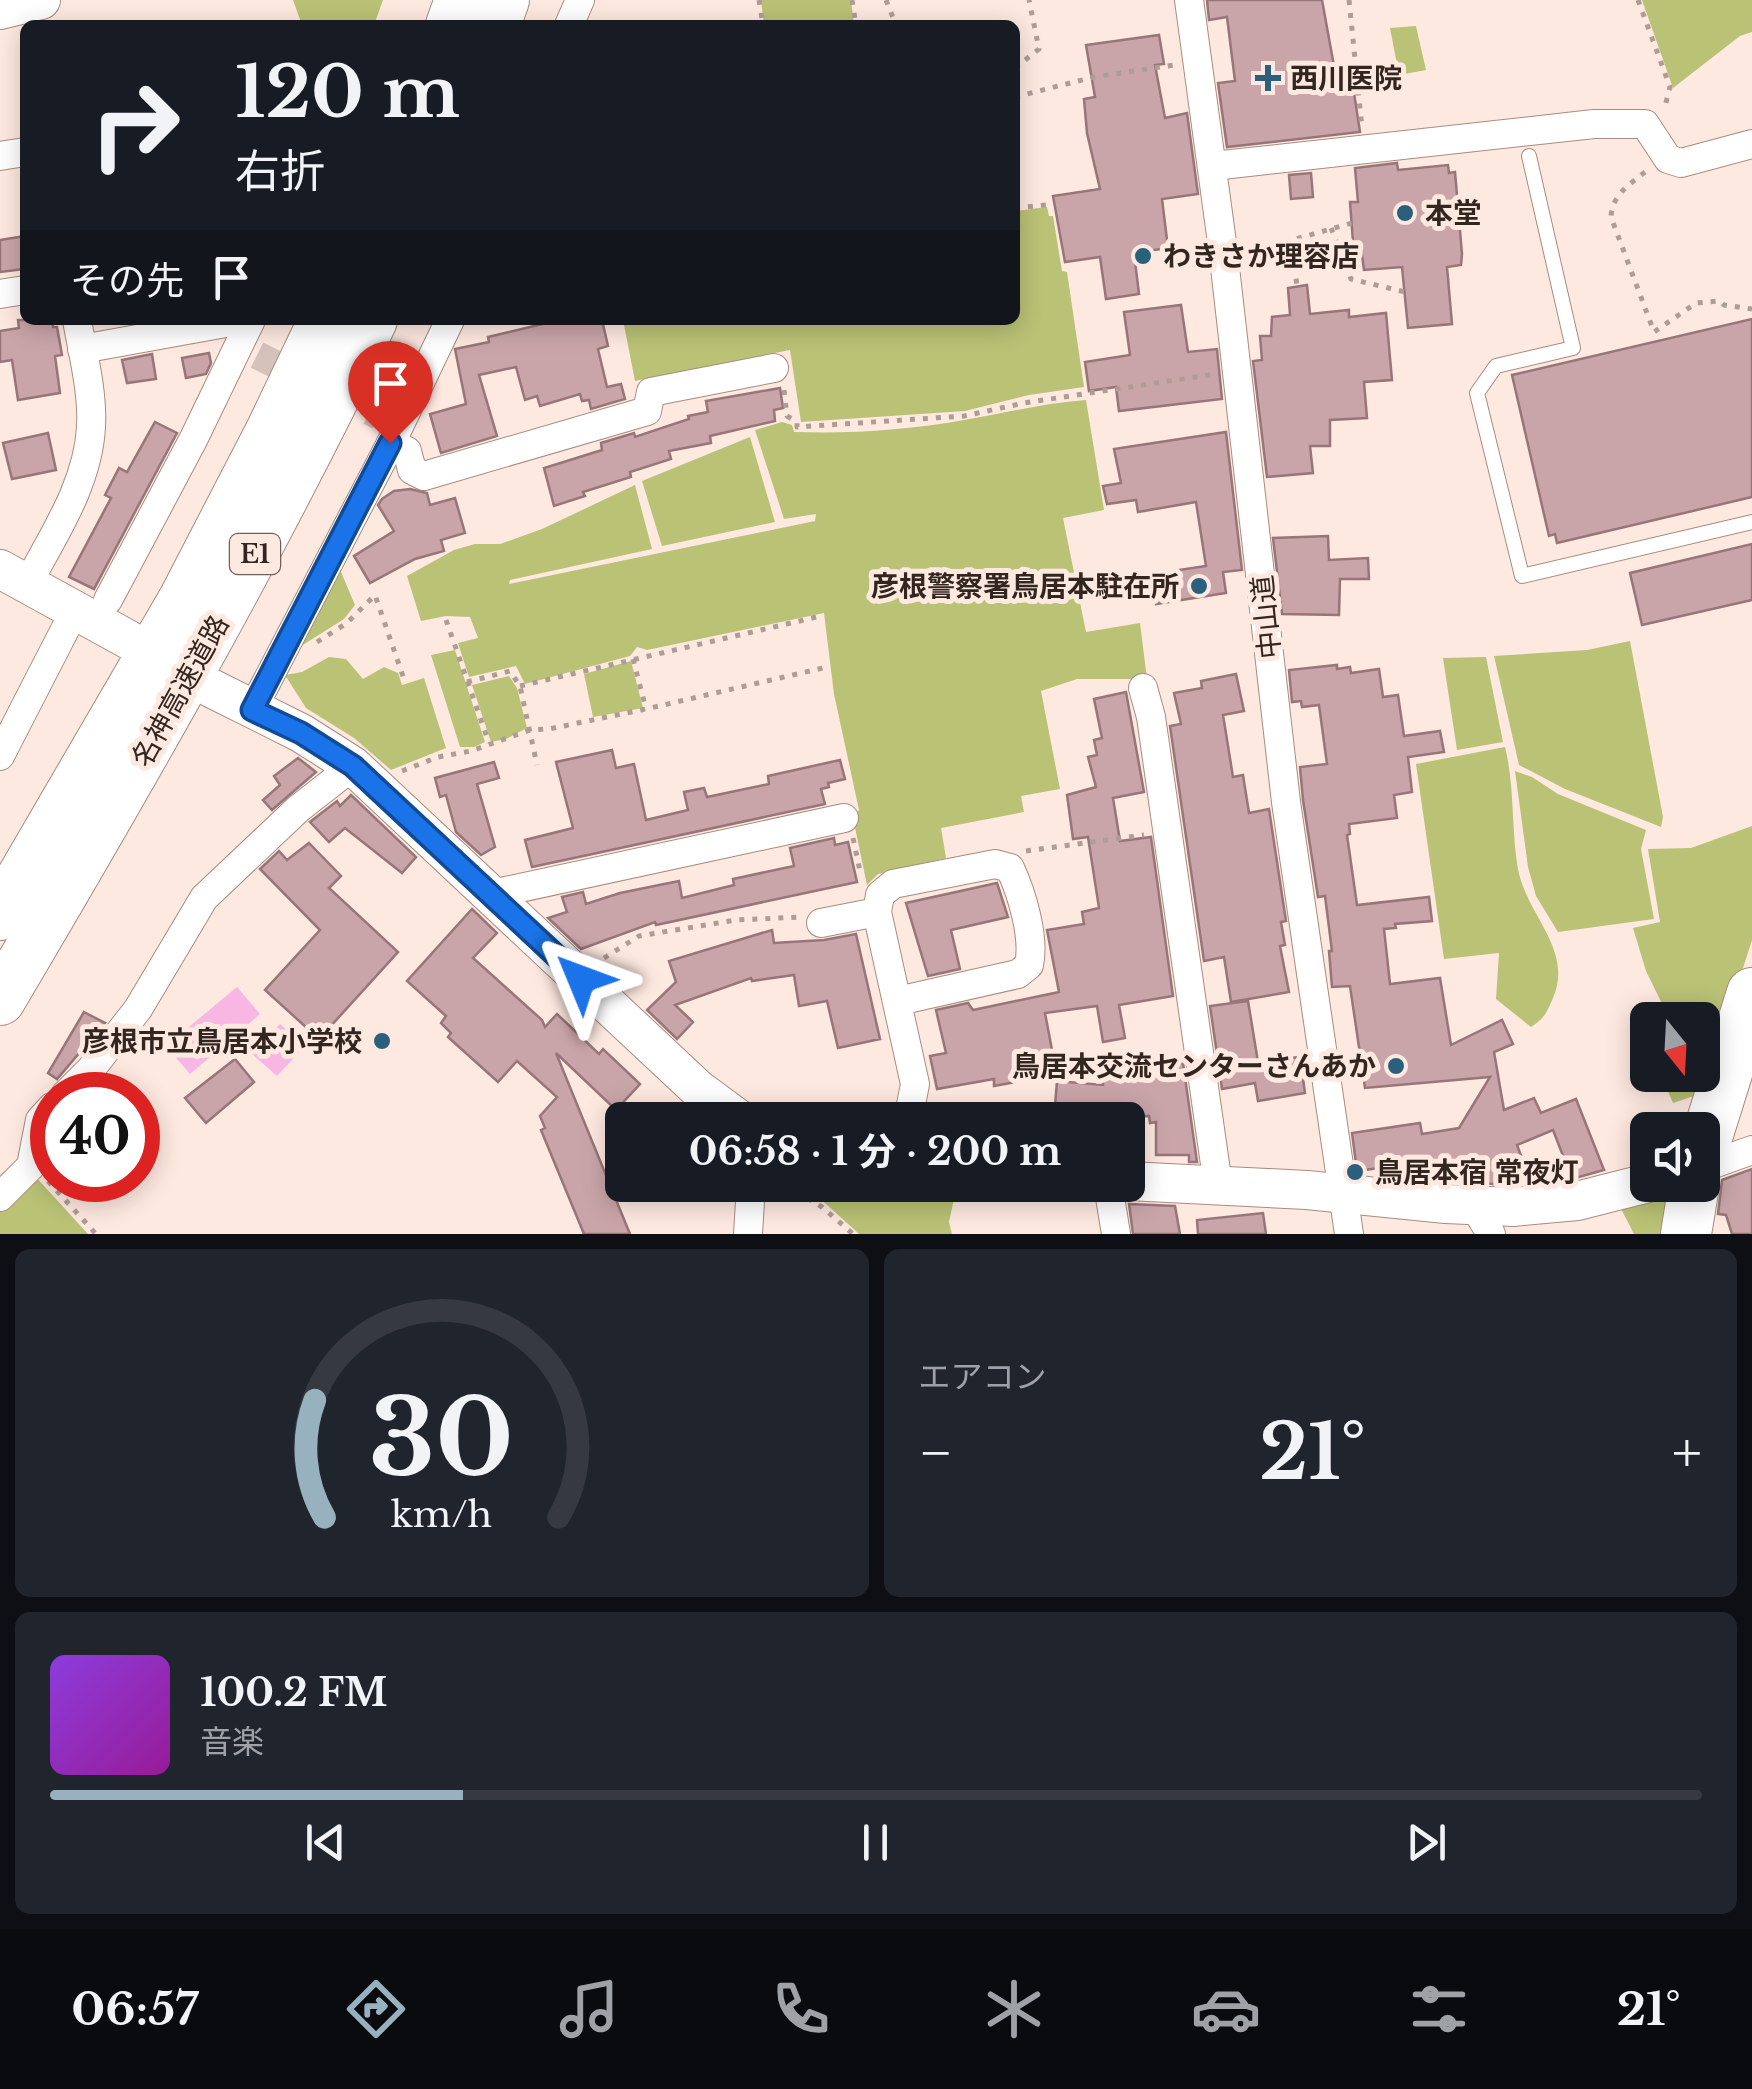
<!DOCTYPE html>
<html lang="ja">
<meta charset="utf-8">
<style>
:root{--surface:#171b24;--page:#20242c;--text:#f1f3f6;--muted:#9ea1a6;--line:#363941;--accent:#98b1bf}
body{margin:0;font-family:"Libre Baskerville","Noto Sans JP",serif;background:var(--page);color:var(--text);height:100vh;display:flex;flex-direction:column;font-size:38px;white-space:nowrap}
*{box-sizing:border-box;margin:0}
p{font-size:32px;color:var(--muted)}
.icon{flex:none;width:55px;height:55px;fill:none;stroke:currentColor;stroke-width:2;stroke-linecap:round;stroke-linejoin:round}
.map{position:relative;height:1234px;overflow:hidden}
.panel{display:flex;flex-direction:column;gap:15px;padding:15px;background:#0d0f14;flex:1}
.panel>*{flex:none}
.hud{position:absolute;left:20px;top:20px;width:1000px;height:305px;border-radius:15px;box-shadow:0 5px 25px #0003;background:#171b24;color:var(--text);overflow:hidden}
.needle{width:65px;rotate:162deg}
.fabs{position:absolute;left:1630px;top:1002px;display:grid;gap:20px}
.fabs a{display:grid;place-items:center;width:90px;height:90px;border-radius:15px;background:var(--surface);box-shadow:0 5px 25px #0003;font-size:50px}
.speed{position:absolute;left:30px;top:1072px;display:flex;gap:20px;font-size:50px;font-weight:700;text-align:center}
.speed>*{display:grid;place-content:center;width:130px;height:130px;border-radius:50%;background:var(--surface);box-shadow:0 5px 25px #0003;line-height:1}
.speed .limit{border:15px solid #d22;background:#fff;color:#111}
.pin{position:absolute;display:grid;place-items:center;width:85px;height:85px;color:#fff;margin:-102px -42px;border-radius:50% 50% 50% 0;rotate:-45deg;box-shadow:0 0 10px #0007}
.pin .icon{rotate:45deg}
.me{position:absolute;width:110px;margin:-55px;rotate:314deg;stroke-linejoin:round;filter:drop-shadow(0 0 8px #0008)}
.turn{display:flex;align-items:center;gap:35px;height:210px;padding:0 50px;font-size:45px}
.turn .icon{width:130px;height:130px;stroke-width:2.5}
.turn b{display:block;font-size:70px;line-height:85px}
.then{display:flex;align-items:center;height:95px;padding:0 50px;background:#0003;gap:20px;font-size:38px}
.big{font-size:75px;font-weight:700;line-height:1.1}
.panel .widget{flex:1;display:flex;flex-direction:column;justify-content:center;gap:15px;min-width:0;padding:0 35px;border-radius:15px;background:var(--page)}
.panel .dial{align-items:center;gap:0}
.dial svg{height:260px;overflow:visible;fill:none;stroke:var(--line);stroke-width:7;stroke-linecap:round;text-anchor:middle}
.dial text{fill:var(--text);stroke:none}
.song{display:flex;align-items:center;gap:30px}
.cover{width:120px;height:120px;border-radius:15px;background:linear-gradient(135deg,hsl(270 70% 55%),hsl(300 70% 35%))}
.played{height:10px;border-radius:5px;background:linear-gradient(90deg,var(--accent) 25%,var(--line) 25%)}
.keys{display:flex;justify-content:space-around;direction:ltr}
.heat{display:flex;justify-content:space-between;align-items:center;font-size:55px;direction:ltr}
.panel .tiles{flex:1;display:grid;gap:15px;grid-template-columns:1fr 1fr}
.widget:last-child{grid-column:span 2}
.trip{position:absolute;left:605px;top:1102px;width:540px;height:100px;border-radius:15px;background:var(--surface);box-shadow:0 5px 25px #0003;font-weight:700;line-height:100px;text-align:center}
.tabs{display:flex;height:160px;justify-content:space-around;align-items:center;background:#090b0e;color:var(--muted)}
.tabs .icon{width:70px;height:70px}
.tabs .active{color:var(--accent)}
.tabs b{font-size:45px;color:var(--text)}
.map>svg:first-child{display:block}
.green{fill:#b9c275}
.water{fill:#f8b6e5}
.building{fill:#c9a5a9;stroke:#977579;stroke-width:2.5}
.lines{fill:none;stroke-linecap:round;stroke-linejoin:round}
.street-tunnel{stroke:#d5c2ba;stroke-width:28;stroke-dasharray:28 14;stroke-linecap:butt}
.lane-casing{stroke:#a98b7d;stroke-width:16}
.street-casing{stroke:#a98b7d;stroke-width:30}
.secondary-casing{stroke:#a98b7d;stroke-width:40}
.highway-casing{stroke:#a98b7d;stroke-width:52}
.path{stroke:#ae9d95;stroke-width:5;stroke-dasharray:5 8;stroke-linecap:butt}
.lane{stroke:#fff;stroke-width:14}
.street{stroke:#fff;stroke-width:28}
.secondary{stroke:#fff;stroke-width:38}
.highway{stroke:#fff;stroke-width:50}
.route-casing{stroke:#114b97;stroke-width:25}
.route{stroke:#1a73e8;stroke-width:18}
.poi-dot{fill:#2b607c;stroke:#fee9e0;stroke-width:4}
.labels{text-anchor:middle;stroke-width:10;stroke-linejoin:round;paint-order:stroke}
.shield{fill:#fee9e0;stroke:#6f605a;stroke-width:2.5}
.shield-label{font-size:25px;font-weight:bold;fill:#322620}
.poi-label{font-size:28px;font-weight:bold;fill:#322620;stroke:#fee9e0;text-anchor:start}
.street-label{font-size:28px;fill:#322620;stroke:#fee9e0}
</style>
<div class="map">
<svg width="1752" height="1234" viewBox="0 0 1752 1234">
<rect width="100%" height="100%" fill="#fee9e0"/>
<g class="green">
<polygon points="293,0 383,0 374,25 302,25"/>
<polygon points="761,0 851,0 854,25 834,25 833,22 829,25 764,25"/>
<polygon points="1642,0 1752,0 1752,32 1740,36 1673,88"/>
<polygon points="1416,26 1426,70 1399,75 1390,28"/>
<polygon points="1047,207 1049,216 1053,216 1062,271 1067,272 1084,387 1029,395 965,411 801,422 790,350 635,381 623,320 1015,320 1015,211"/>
<path d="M1086,400L1104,510L1063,518L1086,632L1140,623L1147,679H1077L1041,691L1060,789L1021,796L1024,812L941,828L946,858L878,874L867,885L853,818L859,810L834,694L824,613L647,650L637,647L630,656L525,684L516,666L469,677L458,643L478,638L470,617L446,616L421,621L407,576L454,550L475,544H500L542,529L635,485L652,549L510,580L509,584L815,521L816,514L784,519L755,430L782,422L792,425L794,432C850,434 909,430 964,420C1005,413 1044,403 1086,400Z"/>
<polygon points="750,437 775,522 662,546 642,481"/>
<polygon points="338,565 355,605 344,619 298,648"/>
<polygon points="1630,641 1663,817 1661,827 1565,789 1519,765 1494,656 1587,650"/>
<polygon points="455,650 485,742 474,747 460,747 431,655"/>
<polygon points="329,657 346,659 363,679 384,667 398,673 402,685 424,678 446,748 391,770 354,738 306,708 285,675 302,672"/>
<polygon points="1486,657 1503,742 1457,750 1443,658"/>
<polygon points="631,661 643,708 593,717 584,674"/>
<polygon points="509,676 517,688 527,728 506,739 491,742 472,685"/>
<path d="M1505,747C1515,787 1511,829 1518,869C1526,914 1574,950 1553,998C1547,1012 1544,1019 1531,1027L1496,999L1499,953L1444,959L1416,764Z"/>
<polygon points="1515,771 1532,777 1558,794 1646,830 1641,849 1654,919 1558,932 1536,896 1528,867"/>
<polygon points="1752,826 1752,940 1703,1093 1673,1103 1661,1075 1702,1075 1702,1020 1670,1020 1646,971 1633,928 1660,922 1648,849 1691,848"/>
<polygon points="33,1174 88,1234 0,1234 0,1208"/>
<polygon points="803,1185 957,1185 949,1222 952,1234 859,1234 825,1203 802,1190"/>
<polygon points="1653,1196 1670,1204 1668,1234 1634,1234 1618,1203"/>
</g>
<g class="water">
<polygon points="237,987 260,1014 190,1074 166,1046"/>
<polygon points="280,1024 305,1046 277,1076 252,1054"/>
</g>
<g class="building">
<polygon points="1207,0 1322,0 1336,77 1351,73 1360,132 1227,147 1218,83 1235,81 1227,17 1209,20"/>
<polygon points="1159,35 1164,64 1155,65 1165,118 1187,113 1198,194 1162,199 1168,248 1134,253 1139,294 1106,299 1100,257 1065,262 1053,196 1100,189 1087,133 1084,99 1095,97 1086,45"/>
<polygon points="1397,163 1398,170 1448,165 1449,173 1455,172 1462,254 1461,265 1447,267 1452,324 1408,328 1402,267 1364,270 1362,255 1354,256 1350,202 1358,202 1355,168"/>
<polygon points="1311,173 1313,197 1291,199 1289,175"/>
<polygon points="25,236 25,269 0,272 0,240"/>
<polygon points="1307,285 1310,314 1349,310 1349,317 1386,313 1392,380 1364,382 1367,418 1330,420 1330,446 1310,446 1313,473 1267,477 1253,361 1262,360 1260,336 1271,336 1272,317 1290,315 1288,288"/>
<polygon points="1181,305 1188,352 1217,349 1222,399 1119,411 1116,387 1089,391 1085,362 1130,355 1124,312"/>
<polygon points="1752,319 1752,497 1557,543 1555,534 1549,536 1512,375"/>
<polygon points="18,320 52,320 53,327 57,327 62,355 55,356 60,393 18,400 12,360 0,362 0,331 19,328"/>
<polygon points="559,320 602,320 608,346 598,349 607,387 621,384 625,399 591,409 589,400 582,401 580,394 540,406 537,396 525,400 516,367 479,375 497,436 441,453 430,414 466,404 455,349 489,342 488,337"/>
<polygon points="209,353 211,363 206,374 186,378 182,358"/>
<polygon points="152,354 156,379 127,383 122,360"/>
<polygon points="780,388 783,408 774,410 775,421 710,436 711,443 669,451 671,459 630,472 631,477 583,492 585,496 554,506 544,468 602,450 601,443 634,433 635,437 689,419 688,416 708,412 706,401"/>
<polygon points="155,422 177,433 94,589 69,577 111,498 105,495 119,468 127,472"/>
<polygon points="1226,432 1242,570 1223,572 1226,593 1156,604 1152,574 1206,566 1196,502 1138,512 1136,500 1107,504 1103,486 1121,483 1114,449"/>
<polygon points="48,433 56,470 12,479 3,443"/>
<polygon points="410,489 427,493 430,505 455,498 465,533 441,540 444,551 415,559 370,583 354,556 394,531 378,505 382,499 394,491"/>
<polygon points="1328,536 1329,560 1368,558 1369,579 1340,579 1339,615 1282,614 1273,538"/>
<polygon points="1752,544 1752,600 1642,625 1630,573"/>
<polygon points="1337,665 1337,669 1350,667 1351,673 1379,669 1383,697 1398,695 1404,736 1440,731 1444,752 1408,757 1412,792 1394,795 1397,818 1349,824 1350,834 1347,835 1357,905 1429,897 1432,921 1395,924 1396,928 1384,929 1390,984 1440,978 1451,1045 1502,1020 1513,1044 1494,1052 1504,1110 1534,1098 1541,1113 1576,1099 1604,1170 1572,1179 1553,1130 1517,1145 1528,1174 1493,1184 1420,1177 1423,1162 1357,1171 1352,1133 1420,1123 1422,1134 1459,1128 1490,1077 1365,1088 1350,986 1332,987 1329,951 1332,951 1325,896 1318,897 1303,800 1300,767 1327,764 1319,705 1302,707 1301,701 1292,702 1289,670"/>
<polygon points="1236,674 1244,711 1223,715 1233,777 1243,775 1249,813 1269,809 1286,921 1281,922 1285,945 1280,946 1289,992 1231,1002 1224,957 1204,961 1170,726 1181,724 1174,693 1202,688 1201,681"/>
<polygon points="1126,692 1144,792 1113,798 1120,841 1151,837 1173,996 1119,1005 1125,1038 1103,1042 1097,1006 1045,1013 1052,1050 1014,1057 1016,1082 994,1086 994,1079 937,1089 930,1056 946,1053 936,1010 968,1003 973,1010 1059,992 1047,930 1084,924 1082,912 1099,908 1088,837 1073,839 1067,795 1096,787 1088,757 1097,755 1094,740 1102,738 1094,699"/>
<polygon points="612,750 616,768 634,764 646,820 688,810 684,792 704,788 707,797 769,784 768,776 840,760 845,779 828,783 829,787 821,789 825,804 532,867 525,840 573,828 556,762"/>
<polygon points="298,758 316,772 272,810 263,800 280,785 274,776"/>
<polygon points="494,762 499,778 477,784 495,847 481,855 456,832 446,795 440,797 435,778"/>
<polygon points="351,795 416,857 402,873 345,828 329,842 310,822 337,801 340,806"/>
<polygon points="834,838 835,845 848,842 857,882 656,925 655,922 581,949 548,918 567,912 562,897 583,892 586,904 620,893 679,881 682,898 734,885 733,879 794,866 790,848"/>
<polygon points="309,843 341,876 329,888 398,952 319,1039 265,990 320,930 260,869 279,851 287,860"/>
<polygon points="997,883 1008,917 951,930 960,969 928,976 906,903"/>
<polygon points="472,909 497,933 473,958 542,1020 545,1027 557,1014 599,1054 603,1049 640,1084 616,1110 556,1053 630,1234 584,1234 541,1130 545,1128 540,1116 557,1097 517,1061 498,1082 448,1037 451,1033 441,1023 446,1016 407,981"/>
<polygon points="772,930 774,943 824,940 856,934 880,1039 838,1048 827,1001 799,1006 794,975 752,981 751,978 675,1005 693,1022 677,1039 647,1010 676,982 669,961"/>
<polygon points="1248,1001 1258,1062 1300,1057 1305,1093 1258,1101 1255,1083 1222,1089 1210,1006"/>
<polygon points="84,1012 105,1023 57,1079 48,1073"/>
<polygon points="235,1059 254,1082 206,1123 185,1098"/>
<polygon points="1183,1063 1197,1162 1189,1162 1189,1155 1156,1155 1156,1122 1150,1123 1149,1116 1103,1117 1103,1111 1055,1106 1057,1081 1103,1085 1103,1074 1174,1071 1173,1064"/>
<polygon points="1752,1169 1752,1234 1732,1234 1726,1215 1718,1214 1722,1180"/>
<polygon points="1129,1204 1175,1206 1180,1234 1133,1234"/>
<polygon points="1263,1213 1266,1234 1198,1234 1197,1220"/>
</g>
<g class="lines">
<polyline class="street-tunnel" points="257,355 379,416"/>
<g class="lane-casing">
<polyline id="lane" points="1529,156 1573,348 1496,366 1477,393 1522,576 1752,522"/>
</g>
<g class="street-casing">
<g id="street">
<polyline points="1189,0 1223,250 1286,802 1349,1234"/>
<polyline points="569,25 580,0"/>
<polyline points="0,156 25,152"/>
<polyline points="1213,166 1594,124 1645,124 1668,159 1681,163 1752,144"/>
<polyline points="0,294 25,290"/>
<polyline points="82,349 242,320"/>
<polyline points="391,443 407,451 412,470 424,476 647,411 651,392 774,368"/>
<path d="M28,583C54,534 88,484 91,427C93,392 83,355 77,320"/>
<polyline points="108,600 193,440 251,320"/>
<polyline points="1143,688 1151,717 1218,1185"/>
<polyline points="252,710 391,443 450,320"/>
<polyline points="0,756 74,612"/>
<polyline points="492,894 844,818"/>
<polyline points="821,923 877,912"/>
<path d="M898,1001L1018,974L1029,965C1035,937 1022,894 1010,868L995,864L893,884L880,895L877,912L915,1084L908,1120"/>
<polyline points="65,1095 91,1069 138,1009 204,898 298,809 353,766"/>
<polyline points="1702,1168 1752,1150"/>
<polyline points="1108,1185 1116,1234"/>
<polyline points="0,1197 31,1166 40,1120 52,1107"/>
<polyline points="1474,1206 1491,1234"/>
<polyline points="748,1234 751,1185"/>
</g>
</g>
<g class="secondary-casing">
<g id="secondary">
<polyline points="0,10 41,0"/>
<polyline points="0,569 129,640"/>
<polyline points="211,688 301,733 353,766 698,1089 740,1120"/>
<polyline points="1128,1181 1307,1190 1446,1204 1513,1207 1577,1201 1648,1183"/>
</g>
</g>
<g class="highway-casing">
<g id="highway">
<polyline points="451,25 460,0"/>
<polyline points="495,25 504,0"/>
<polyline points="0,915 184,599 271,431 324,320"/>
<path d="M0,1000C132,777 260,554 372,320"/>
<polyline points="1702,1153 1752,993"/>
<polyline points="1686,1234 1694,1185"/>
</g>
</g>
<g class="path">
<polyline points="759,0 763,25"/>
<polyline points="852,0 856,25"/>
<polyline points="886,0 896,25"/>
<polyline points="1349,0 1362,128"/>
<polyline points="1638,0 1670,87 1664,110"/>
<polyline points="1015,68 1039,49 1029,0"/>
<polyline points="1015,97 1094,77 1174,65"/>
<path d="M1645,172C1629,185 1612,195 1611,217L1654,332L1696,303L1720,301L1724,305L1752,309"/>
<polyline points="1015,208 1047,205"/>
<polyline points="1331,228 1351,279 1405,292"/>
<polyline points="1291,240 1297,286"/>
<polyline points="1246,248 1278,244 1352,223"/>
<polyline points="784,390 787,416 797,422 797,427 964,416 1024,403 1215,374"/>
<polyline points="446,620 489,743"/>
<polyline points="317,642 347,623 375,595 405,682"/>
<polyline points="633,659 646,709"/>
<polyline points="467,682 510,671 520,686 537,765"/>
<polyline points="520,686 821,616"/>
<polyline points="402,771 438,757 471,751 530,730 549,729 646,709 823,668"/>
<polyline points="853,838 861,876"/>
<polyline points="1026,851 1144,835"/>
<polyline points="604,958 639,936 736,920 800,917"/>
<polyline points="48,1181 96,1234"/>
<polyline points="785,1185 822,1207 853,1234"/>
</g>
<use href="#lane" class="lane"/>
<use href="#street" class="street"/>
<use href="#secondary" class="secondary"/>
<use href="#highway" class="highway"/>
</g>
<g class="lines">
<g class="route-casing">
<polyline id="route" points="390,443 252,710 301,733 353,766 581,979"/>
</g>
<use href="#route" class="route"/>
</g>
<g class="poi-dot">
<path d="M1263 63h10v10h10v10h-10v10h-10v-10h-10v-10h10z"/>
<circle cx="1405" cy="213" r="10"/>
<circle cx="1143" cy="256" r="10"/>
<circle cx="1199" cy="586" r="10"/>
<circle cx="382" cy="1041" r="10"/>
<circle cx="1396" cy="1066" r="10"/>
<circle cx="1355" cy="1172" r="10"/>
</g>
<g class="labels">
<rect class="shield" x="230" y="534" width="50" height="40" rx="8"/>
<g class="shield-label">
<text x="255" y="563">E1</text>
</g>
<g class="poi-label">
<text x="1290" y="88">西川医院</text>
<text x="1425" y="223">本堂</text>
<text x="1163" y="266">わきさか理容店</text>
<text x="1179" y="596" text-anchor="end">彦根警察署鳥居本駐在所</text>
<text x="362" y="1051" text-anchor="end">彦根市立鳥居本小学校</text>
<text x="1376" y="1076" text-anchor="end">鳥居本交流センターさんあか</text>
<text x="1375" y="1182">鳥居本宿 常夜灯</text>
</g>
<g class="street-label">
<text transform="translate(1266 617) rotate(-96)" y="10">中山道</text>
<text transform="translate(180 691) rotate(-61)" y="10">名神高速道路</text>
</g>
</g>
</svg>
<div class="fabs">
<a><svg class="needle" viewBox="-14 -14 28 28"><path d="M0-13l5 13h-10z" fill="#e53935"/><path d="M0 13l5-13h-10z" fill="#9ea1a6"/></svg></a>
<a><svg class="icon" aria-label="sound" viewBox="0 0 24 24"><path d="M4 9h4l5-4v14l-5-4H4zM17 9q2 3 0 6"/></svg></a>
</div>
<div class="speed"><div class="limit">40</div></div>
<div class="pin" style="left:390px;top:443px;background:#d93025"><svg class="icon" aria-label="arrive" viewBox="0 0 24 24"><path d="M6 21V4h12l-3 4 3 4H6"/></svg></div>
<svg class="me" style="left:581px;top:979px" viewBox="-20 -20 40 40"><path d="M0-17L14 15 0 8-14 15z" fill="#1a73e8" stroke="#fff" stroke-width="4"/></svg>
<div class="trip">06:58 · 1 分 · 200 m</div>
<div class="hud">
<div class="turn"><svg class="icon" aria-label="right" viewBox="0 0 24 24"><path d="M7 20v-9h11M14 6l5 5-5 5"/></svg><div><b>120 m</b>右折</div></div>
<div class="then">その先<svg class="icon" aria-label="arrive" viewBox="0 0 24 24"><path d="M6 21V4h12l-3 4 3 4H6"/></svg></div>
</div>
</div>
<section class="panel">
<div class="tiles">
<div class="widget dial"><svg viewBox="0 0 100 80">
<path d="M14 69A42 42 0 1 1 86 69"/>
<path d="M14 69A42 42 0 0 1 11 33" stroke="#98b1bf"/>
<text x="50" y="56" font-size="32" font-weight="700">30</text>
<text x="50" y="72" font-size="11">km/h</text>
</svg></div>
<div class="widget"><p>エアコン</p>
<div class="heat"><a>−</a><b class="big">21°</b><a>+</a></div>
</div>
<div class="widget">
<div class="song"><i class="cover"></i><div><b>100.2 FM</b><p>音楽</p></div></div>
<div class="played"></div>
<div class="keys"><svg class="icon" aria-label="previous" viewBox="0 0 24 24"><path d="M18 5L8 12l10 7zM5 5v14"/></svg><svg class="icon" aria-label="pause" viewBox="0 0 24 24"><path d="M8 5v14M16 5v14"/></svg><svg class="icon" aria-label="next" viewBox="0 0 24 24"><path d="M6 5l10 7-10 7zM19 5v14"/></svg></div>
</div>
</div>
</section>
<nav class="tabs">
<b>06:57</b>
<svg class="icon active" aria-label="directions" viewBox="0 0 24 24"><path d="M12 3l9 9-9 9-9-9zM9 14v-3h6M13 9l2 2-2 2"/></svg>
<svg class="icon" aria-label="music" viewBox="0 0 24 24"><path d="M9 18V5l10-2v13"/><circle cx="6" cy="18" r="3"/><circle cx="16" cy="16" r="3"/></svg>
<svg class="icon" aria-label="phone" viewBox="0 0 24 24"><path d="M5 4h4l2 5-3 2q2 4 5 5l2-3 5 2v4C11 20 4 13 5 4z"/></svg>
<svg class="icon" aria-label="climate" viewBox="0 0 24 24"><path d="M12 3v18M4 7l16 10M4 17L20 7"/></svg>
<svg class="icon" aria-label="car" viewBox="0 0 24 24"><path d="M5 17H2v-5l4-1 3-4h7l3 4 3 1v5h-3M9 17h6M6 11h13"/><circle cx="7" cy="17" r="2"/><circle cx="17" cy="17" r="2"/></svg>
<svg class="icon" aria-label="filters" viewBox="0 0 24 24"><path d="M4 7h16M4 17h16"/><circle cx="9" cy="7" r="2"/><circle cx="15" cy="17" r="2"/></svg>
<b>21°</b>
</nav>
